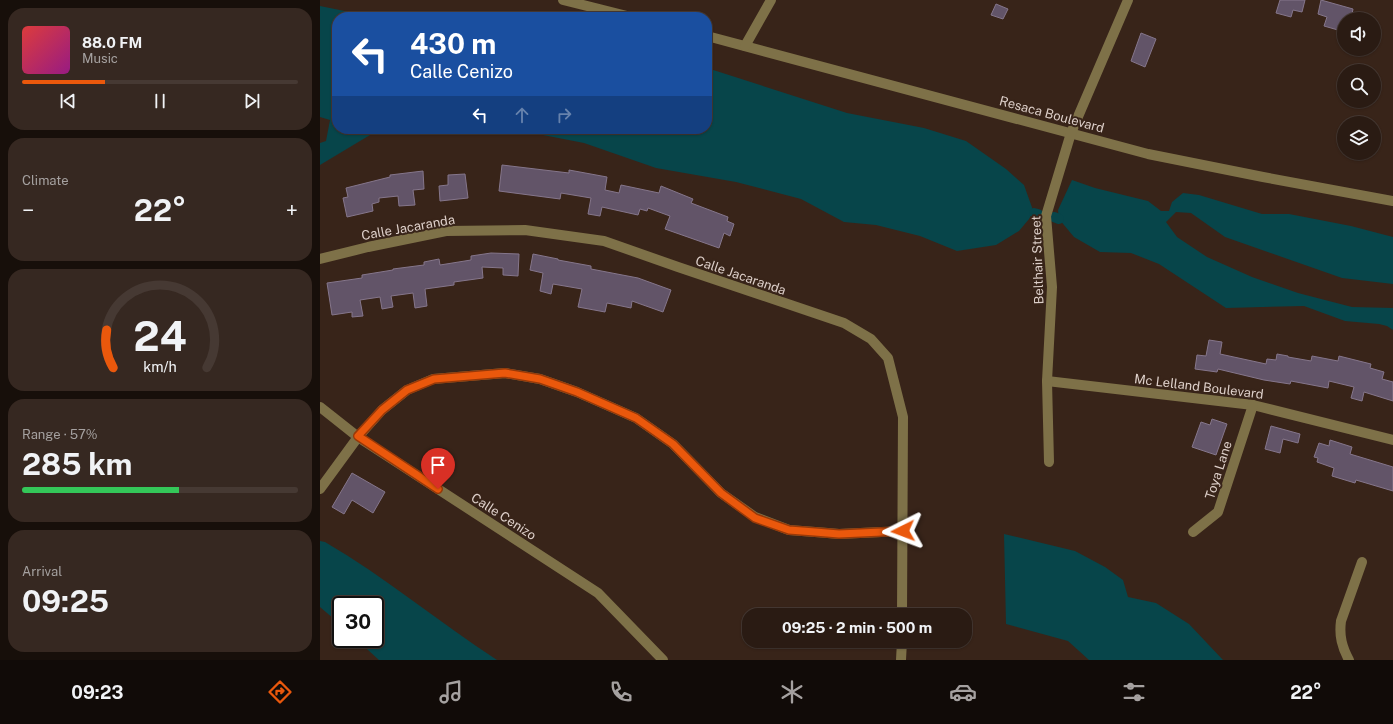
<!DOCTYPE html>
<meta charset="utf-8">
<style>
:root{--surface:#2a1b13;--page:#362821;--text:#f1f3f6;--muted:#a5a1a0;--line:#463933;--accent:#ea580c}
body{margin:0;font-family:"Public Sans",sans-serif;background:var(--page);color:var(--text);height:100vh;display:flex;flex-direction:column;font-size:15px;white-space:nowrap}
*{box-sizing:border-box;margin:0}
p{font-size:13px;color:var(--muted)}
.icon{flex:none;width:22px;height:22px;fill:none;stroke:currentColor;stroke-width:2;stroke-linecap:round;stroke-linejoin:round}
.map{position:relative;flex:1;overflow:hidden}
.panel{display:flex;flex-direction:column;gap:8px;padding:8px;background:#170f0a;width:320px}
.panel>*{flex:none}
.top-card{position:absolute;left:12px;top:12px;width:380px;height:122px;border-radius:16px;box-shadow:0 1px 3px #0004,0 0 0 1px var(--line);background:#1a4fa0;color:#fff;overflow:hidden}
.buttons{position:absolute;left:1017px;top:12px;display:grid;gap:8px}
.buttons a{display:grid;place-items:center;width:44px;height:44px;border-radius:50%;background:var(--surface);box-shadow:0 1px 3px #0004,0 0 0 1px var(--line);font-size:20px}
.speed{position:absolute;left:12px;top:596px;display:flex;gap:8px;font-size:20px;font-weight:700;text-align:center}
.speed>*{display:grid;place-content:center;width:52px;height:52px;border-radius:50%;background:var(--surface);box-shadow:0 1px 3px #0004,0 0 0 1px var(--line);line-height:1}
.speed .limit{border:2px solid #111;border-radius:6px;background:#fff;color:#111}
.pin{position:absolute;display:grid;place-items:center;width:34px;height:34px;color:#fff;margin:-41px -17px;border-radius:50% 50% 50% 0;rotate:-45deg;box-shadow:0 0 4px #0007}
.pin .icon{rotate:45deg}
.me{position:absolute;width:44px;margin:-22px;rotate:267deg;stroke-linejoin:round;filter:drop-shadow(0 0 3px #0008)}
.turn{display:flex;align-items:center;gap:14px;height:84px;padding:0 12px;font-size:18px}
.turn .icon{width:52px;height:52px;stroke-width:2.5}
.turn b{display:block;font-size:28px;line-height:34px}
.lanes{display:flex;align-items:center;height:38px;padding:0 12px;background:#0003;justify-content:center;gap:20px;direction:ltr}
.lanes .off{opacity:.35}
.big{font-size:30px;font-weight:700;line-height:1.1}
.panel .tile{flex:1;display:flex;flex-direction:column;justify-content:center;gap:6px;min-width:0;padding:0 14px;border-radius:16px;background:var(--page)}
.panel .dial{align-items:center;gap:0}
.dial svg{height:104px;overflow:visible;fill:none;stroke:var(--line);stroke-width:7;stroke-linecap:round;text-anchor:middle}
.dial text{fill:var(--text);stroke:none}
.song{display:flex;align-items:center;gap:12px}
.cover{width:48px;height:48px;border-radius:6px;background:linear-gradient(135deg,hsl(0 70% 55%),hsl(310 70% 35%))}
.played{height:4px;border-radius:2px;background:linear-gradient(90deg,var(--accent) 30%,var(--line) 30%)}
.keys{display:flex;justify-content:space-around;direction:ltr}
.heat{display:flex;justify-content:space-between;align-items:center;font-size:22px;direction:ltr}
.charge{height:6px;border-radius:3px;background:linear-gradient(90deg,#34c759 57%,var(--line) 0)}
.trip{position:absolute;left:422px;top:608px;width:230px;height:40px;border-radius:16px;background:var(--surface);box-shadow:0 1px 3px #0004,0 0 0 1px var(--line);font-weight:700;line-height:40px;text-align:center}
.menu{display:flex;height:64px;justify-content:space-around;align-items:center;background:#110b08;color:var(--muted)}
.menu .icon{width:28px;height:28px}
.menu .on{color:var(--accent)}
.menu b{font-size:18px;color:var(--text)}
main{display:flex;flex:1;min-height:0}
.map>svg:first-child{display:block}
.water{fill:#07454a}
.lines{fill:none;stroke-linecap:round;stroke-linejoin:round}
.canal{stroke:#07454a;stroke-width:10}
.building{fill:#625468;stroke:#85768b}
.minor{stroke:#7e7148;stroke-width:10}
.route-casing{stroke:#983908;stroke-width:10}
.route{stroke:#ea580c;stroke-width:7}
.labels{text-anchor:middle;stroke-width:4;stroke-linejoin:round;paint-order:stroke}
.street-label{font-size:13px;fill:#ddcfc9;stroke:#382419}
</style>
<main>
<section class="panel">
<div class="tile">
<div class="song"><i class="cover"></i><div><b>88.0 FM</b><p>Music</p></div></div>
<div class="played"></div>
<div class="keys"><svg class="icon" aria-label="previous" viewBox="0 0 24 24"><path d="M18 5L8 12l10 7zM5 5v14"/></svg><svg class="icon" aria-label="pause" viewBox="0 0 24 24"><path d="M8 5v14M16 5v14"/></svg><svg class="icon" aria-label="next" viewBox="0 0 24 24"><path d="M6 5l10 7-10 7zM19 5v14"/></svg></div>
</div>
<div class="tile"><p>Climate</p>
<div class="heat"><a>−</a><b class="big">22°</b><a>+</a></div>
</div>
<div class="tile dial"><svg viewBox="0 0 100 80">
<path d="M14 69A42 42 0 1 1 86 69"/>
<path d="M14 69A42 42 0 0 1 9 40" stroke="#ea580c"/>
<text x="50" y="56" font-size="32" font-weight="700">24</text>
<text x="50" y="72" font-size="11">km/h</text>
</svg></div>
<div class="tile"><p>Range · 57%</p><b class="big">285 km</b><div class="charge"></div></div>
<div class="tile"><p>Arrival</p><b class="big">09:25</b></div>
</section>
<div class="map">
<svg width="1073" height="660" viewBox="0 0 1073 660">
<rect width="100%" height="100%" fill="#382419"/>
<g class="water">
<polygon points="0,6 54,17 17,17 17,129 74,129 50,135 0,165 0,143 6,141 10,120 0,117"/>
<polygon points="100,14 127,17 74,17"/>
<polygon points="387,68 527,113 604,128 646,141 686,169 704,185 714,213 699,231 676,245 637,251 600,236 556,225 524,222 481,199 416,182 336,168 264,143 192,129 387,129"/>
<polygon points="752,180 775,188 828,201 841,211 849,211 852,202 863,193 879,195 942,214 969,214 1031,226 1073,237 1073,284 1022,278 905,237 871,213 856,212 846,222 857,237 887,257 932,277 978,293 1032,307 1073,308 1073,330 1067,326 1059,324 1025,321 984,306 906,308 839,264 811,253 780,252 754,237 739,219 738,210"/>
<polygon points="684,534 755,551 785,567 803,580 808,597 836,603 869,624 903,660 769,660 748,641 686,624"/>
<path d="M0,541L5,542C65,577 119,622 177,660H59L36,639H55V605H21V625L0,607Z"/>
</g>
<g class="lines">
<g class="canal">
<polyline points="714,213 718,214"/>
<polyline points="734,217 739,219"/>
</g>
</g>
<g class="building">
<polygon points="960,0 985,0 982,12 973,10 971,17 956,13"/>
<polygon points="1001,0 1033,9 1031,19 1024,19 1024,22 1021,21 1018,30 1004,26 1007,17 998,14"/>
<polygon points="676,4 688,9 683,19 671,15"/>
<polygon points="821,33 836,39 825,67 811,61"/>
<polygon points="182,165 249,173 249,170 287,177 285,190 299,193 301,185 339,193 341,186 373,199 371,203 408,217 407,221 414,224 410,236 404,233 399,248 345,229 350,216 328,208 327,211 320,209 318,215 282,207 280,216 268,214 271,198 241,193 240,199 179,191"/>
<polygon points="103,171 104,189 93,190 95,205 79,206 78,196 59,198 59,202 52,204 53,211 27,217 23,198 28,197 26,188 70,177 70,175"/>
<polygon points="145,174 148,198 120,201 119,186 128,185 128,175"/>
<polygon points="171,253 199,254 198,276 183,275 183,268 162,267 163,278 134,282 134,285 105,289 107,306 95,308 93,293 71,296 73,307 62,309 60,297 40,300 43,316 32,317 32,312 12,315 7,283 42,278 42,275 73,270 73,269 104,265 104,262 119,259 120,265 151,260 151,256"/>
<polygon points="213,254 238,259 238,260 271,266 271,269 318,278 351,290 343,312 312,301 311,308 287,303 285,312 258,307 262,289 233,284 231,294 220,291 223,273 210,270"/>
<polygon points="889,340 902,342 900,354 946,364 947,359 956,360 957,354 968,356 968,357 991,361 992,356 1018,361 1019,356 1051,364 1050,368 1064,372 1062,379 1073,382 1073,401 1044,392 1042,401 1031,398 1034,387 1009,381 1008,388 971,381 970,384 944,380 898,369 897,372 875,369 877,355 886,356"/>
<polygon points="892,419 907,424 896,455 872,447 881,422 890,425"/>
<polygon points="951,426 980,434 978,443 963,439 960,453 945,449"/>
<polygon points="1010,440 1032,447 1030,454 1073,467 1073,491 1036,480 1035,483 1012,476 1014,468 997,462 998,458 994,457 999,443 1009,446"/>
<polygon points="32,473 65,492 53,513 32,500 24,514 12,507"/>
</g>
<g class="lines">
<g class="minor">
<polyline points="243,0 311,17"/>
<polyline points="387,36 828,154 943,177 1073,201"/>
<polyline points="425,46 451,0"/>
<polyline points="0,259 48,247 126,231 205,230 284,241 358,267 524,323 551,339 568,358 583,417 582,615"/>
<polyline points="727,381 933,405 1073,440"/>
<polyline points="0,407 38,437 278,593 343,660"/>
<polyline points="729,462 727,381 732,287 726,216 751,133 808,0"/>
<polyline points="0,489 38,437 62,410 87,390 113,379 185,373 220,379 257,392 316,418 353,444 401,493 435,517 469,530 508,533 519,534 583,531"/>
<polyline points="873,532 898,512 933,405"/>
<polyline points="581,660 582,641"/>
<path d="M1029,660C1022,647 1019,636 1021,621L1042,562"/>
</g>
</g>
<g class="lines">
<g class="route-casing">
<polyline id="route" points="118,489 38,436 62,410 87,390 114,379 185,373 220,379 257,392 316,418 353,444 401,493 435,518 469,530 495,532 519,534 583,531"/>
</g>
<use href="#route" class="route"/>
</g>
<g class="labels">
<g class="street-label">
<text transform="translate(732 114) rotate(15)" y="5">Resaca Boulevard</text>
<text transform="translate(88 227) rotate(-10)" y="5">Calle Jacaranda</text>
<text transform="translate(717 260) rotate(-92)" y="5">Belthair Street</text>
<text transform="translate(421 275) rotate(19)" y="5">Calle Jacaranda</text>
<text transform="translate(879 386) rotate(7)" y="5">Mc Lelland Boulevard</text>
<text transform="translate(898 470) rotate(-72)" y="5">Toya Lane</text>
<text transform="translate(184 516) rotate(33)" y="5">Calle Cenizo</text>
</g>
</g>
</svg>
<div class="buttons">
<a><svg class="icon" aria-label="sound" viewBox="0 0 24 24"><path d="M4 9h4l5-4v14l-5-4H4zM17 9q2 3 0 6"/></svg></a>
<a><svg class="icon" aria-label="search" viewBox="0 0 24 24"><circle cx="10" cy="10" r="6"/><path d="M15 15l6 6"/></svg></a>
<a><svg class="icon" aria-label="layers" viewBox="0 0 24 24"><path d="M12 4l9 5-9 5-9-5zM3 14l9 5 9-5"/></svg></a>
</div>
<div class="speed"><div class="limit">30</div></div>
<div class="pin" style="left:118px;top:489px;background:#d93025"><svg class="icon" aria-label="arrive" viewBox="0 0 24 24"><path d="M6 21V4h12l-3 4 3 4H6"/></svg></div>
<svg class="me" style="left:583px;top:531px" viewBox="-20 -20 40 40"><path d="M0-17L14 15 0 8-14 15z" fill="#ea580c" stroke="#fff" stroke-width="4"/></svg>
<div class="trip">09:25 · 2 min · 500 m</div>
<div class="top-card">
<div class="turn"><svg class="icon" aria-label="left" viewBox="0 0 24 24"><path d="M17 20v-9H6M10 6l-5 5 5 5"/></svg><div><b>430 m</b>Calle Cenizo</div></div>
<div class="lanes"><svg class="icon" aria-label="left" viewBox="0 0 24 24"><path d="M17 20v-9H6M10 6l-5 5 5 5"/></svg><svg class="icon off" aria-label="ahead" viewBox="0 0 24 24"><path d="M12 20V5M6 11l6-6 6 6"/></svg><svg class="icon off" aria-label="right" viewBox="0 0 24 24"><path d="M7 20v-9h11M14 6l5 5-5 5"/></svg></div>
</div>
</div>
</main>
<nav class="menu">
<b>09:23</b>
<svg class="icon on" aria-label="directions" viewBox="0 0 24 24"><path d="M12 3l9 9-9 9-9-9zM9 14v-3h6M13 9l2 2-2 2"/></svg>
<svg class="icon" aria-label="music" viewBox="0 0 24 24"><path d="M9 18V5l10-2v13"/><circle cx="6" cy="18" r="3"/><circle cx="16" cy="16" r="3"/></svg>
<svg class="icon" aria-label="phone" viewBox="0 0 24 24"><path d="M5 4h4l2 5-3 2q2 4 5 5l2-3 5 2v4C11 20 4 13 5 4z"/></svg>
<svg class="icon" aria-label="climate" viewBox="0 0 24 24"><path d="M12 3v18M4 7l16 10M4 17L20 7"/></svg>
<svg class="icon" aria-label="car" viewBox="0 0 24 24"><path d="M5 17H2v-5l4-1 3-4h7l3 4 3 1v5h-3M9 17h6M6 11h13"/><circle cx="7" cy="17" r="2"/><circle cx="17" cy="17" r="2"/></svg>
<svg class="icon" aria-label="filters" viewBox="0 0 24 24"><path d="M4 7h16M4 17h16"/><circle cx="9" cy="7" r="2"/><circle cx="15" cy="17" r="2"/></svg>
<b>22°</b>
</nav>
